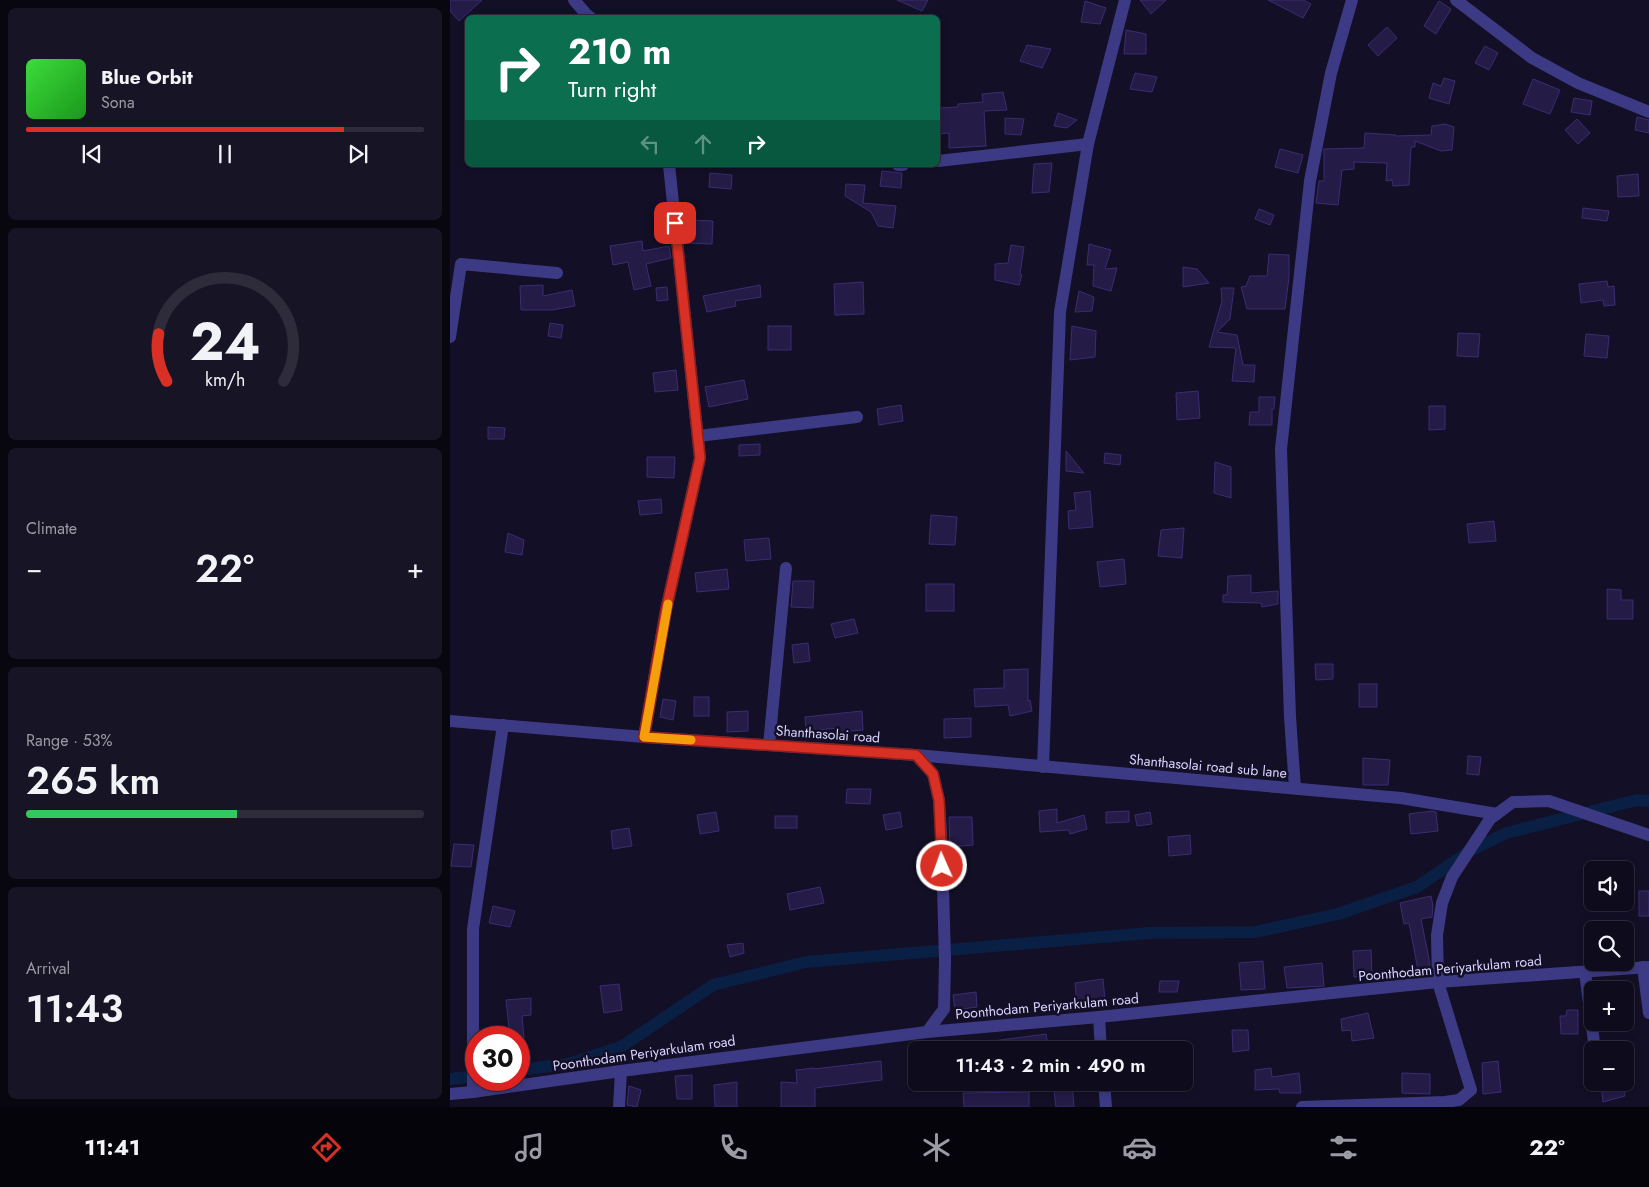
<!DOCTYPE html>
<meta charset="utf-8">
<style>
:root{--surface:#0e0b1c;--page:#171425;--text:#f1f3f6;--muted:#9b9ba3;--line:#2e2b3b;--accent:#d93025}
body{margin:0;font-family:Jost,sans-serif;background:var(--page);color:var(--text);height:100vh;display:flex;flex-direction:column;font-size:19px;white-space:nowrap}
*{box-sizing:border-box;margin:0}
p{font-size:16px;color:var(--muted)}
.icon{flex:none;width:28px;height:28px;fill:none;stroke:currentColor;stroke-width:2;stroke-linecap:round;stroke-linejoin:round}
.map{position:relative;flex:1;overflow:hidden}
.panel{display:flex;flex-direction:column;gap:8px;padding:8px;background:#08060f;width:450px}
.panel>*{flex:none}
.hud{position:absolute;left:15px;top:15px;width:475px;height:152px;border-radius:8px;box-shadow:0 2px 8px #0003,0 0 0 1px var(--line);background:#0b6e4f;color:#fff;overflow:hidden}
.tools{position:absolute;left:1134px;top:861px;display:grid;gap:10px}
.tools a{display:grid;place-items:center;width:50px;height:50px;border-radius:8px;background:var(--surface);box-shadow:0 2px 8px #0003,0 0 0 1px var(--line);font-size:25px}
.speed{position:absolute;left:15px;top:1026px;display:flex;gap:10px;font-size:25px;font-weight:700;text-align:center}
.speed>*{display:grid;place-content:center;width:65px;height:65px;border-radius:50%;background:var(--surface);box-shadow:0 2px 8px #0003,0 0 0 1px var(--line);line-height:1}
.speed .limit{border:8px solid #d22;background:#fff;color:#111}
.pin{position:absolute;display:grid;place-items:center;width:42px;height:42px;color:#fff;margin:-21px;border-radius:10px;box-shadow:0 2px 8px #0006}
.me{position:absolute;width:55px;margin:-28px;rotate:358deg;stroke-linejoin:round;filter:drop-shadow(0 0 4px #0008)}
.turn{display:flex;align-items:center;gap:18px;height:105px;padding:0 20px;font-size:22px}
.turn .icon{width:65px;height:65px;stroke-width:2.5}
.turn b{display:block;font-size:35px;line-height:42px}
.lanes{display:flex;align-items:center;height:48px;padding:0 20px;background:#0003;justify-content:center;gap:25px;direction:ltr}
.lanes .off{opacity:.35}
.big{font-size:38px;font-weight:600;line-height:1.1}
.panel .tile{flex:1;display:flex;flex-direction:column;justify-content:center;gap:8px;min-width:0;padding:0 18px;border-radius:8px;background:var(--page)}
.panel .dial{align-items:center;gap:0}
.dial svg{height:130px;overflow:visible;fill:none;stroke:var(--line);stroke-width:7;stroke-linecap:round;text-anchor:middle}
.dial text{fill:var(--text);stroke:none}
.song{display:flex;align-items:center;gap:15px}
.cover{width:60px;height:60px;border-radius:8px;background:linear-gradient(135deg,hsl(120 70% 55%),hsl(120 70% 35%))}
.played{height:5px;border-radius:2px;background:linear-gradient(90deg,var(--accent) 80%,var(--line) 80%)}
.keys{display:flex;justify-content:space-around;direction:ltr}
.heat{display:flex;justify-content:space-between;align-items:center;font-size:28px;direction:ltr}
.charge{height:8px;border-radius:4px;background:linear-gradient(90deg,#34c759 53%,var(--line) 0)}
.trip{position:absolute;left:458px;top:1041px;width:285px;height:50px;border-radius:8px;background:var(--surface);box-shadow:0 2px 8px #0003,0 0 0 1px var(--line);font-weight:600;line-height:50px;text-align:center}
.dock{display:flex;height:80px;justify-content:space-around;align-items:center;background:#06040b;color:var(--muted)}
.dock .icon{width:35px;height:35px}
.dock .current{color:var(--accent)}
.dock b{font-size:22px;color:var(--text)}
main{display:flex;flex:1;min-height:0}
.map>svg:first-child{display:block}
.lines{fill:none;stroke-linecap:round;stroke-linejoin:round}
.canal{stroke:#0a1f44;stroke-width:12}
.building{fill:#241b47;stroke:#3b2d73}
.minor{stroke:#3d3a85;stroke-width:12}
.route-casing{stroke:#8d1f18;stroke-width:12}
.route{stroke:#d93025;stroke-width:9}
.slow{stroke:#f59e0b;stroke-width:9}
.labels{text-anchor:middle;stroke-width:5;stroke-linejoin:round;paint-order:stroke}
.street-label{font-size:14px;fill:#d9d4ff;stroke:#130f26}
</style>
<main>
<section class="panel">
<div class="tile">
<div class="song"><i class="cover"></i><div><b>Blue Orbit</b><p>Sona</p></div></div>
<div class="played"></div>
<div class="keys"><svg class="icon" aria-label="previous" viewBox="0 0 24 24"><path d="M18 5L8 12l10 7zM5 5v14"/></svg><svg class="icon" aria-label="pause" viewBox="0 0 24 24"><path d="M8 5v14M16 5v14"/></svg><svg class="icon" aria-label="next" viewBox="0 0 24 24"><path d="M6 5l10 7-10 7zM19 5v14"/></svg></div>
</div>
<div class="tile dial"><svg viewBox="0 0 100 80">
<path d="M14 69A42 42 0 1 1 86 69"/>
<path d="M14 69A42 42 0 0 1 9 40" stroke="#d93025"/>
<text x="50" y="56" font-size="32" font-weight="700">24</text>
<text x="50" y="72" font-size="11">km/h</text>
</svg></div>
<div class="tile"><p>Climate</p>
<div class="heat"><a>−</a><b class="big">22°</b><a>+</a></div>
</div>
<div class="tile"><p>Range · 53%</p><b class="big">265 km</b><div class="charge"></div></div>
<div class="tile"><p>Arrival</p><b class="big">11:43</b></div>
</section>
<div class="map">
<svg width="1199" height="1107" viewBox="0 0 1199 1107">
<rect width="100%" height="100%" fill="#130f26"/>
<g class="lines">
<g class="canal">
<polyline points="69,1070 118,1064 171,1047 263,985 356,962 699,933 805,932 888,914 967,887 1020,851 1056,833 1187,800 1199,801"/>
<polyline points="0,1079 26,1076"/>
</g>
</g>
<g class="building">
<polygon points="0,0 32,0 9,21 0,11"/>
<polygon points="447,0 478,0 472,11"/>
<polygon points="690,0 716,0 701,14"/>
<polygon points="818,0 853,0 861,4 853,18"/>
<polygon points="635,1 656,8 650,24 631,22"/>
<polygon points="989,1 1001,9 986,34 974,26"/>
<polygon points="937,27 947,38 928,56 918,45"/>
<polygon points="676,30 696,34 696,54 674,54"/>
<polygon points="577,45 601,49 592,68 570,61"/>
<polygon points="1035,46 1048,53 1039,70 1025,63"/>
<polygon points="685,73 707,77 702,92 680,89"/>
<polygon points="994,78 1005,81 999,104 979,98 983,83 991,86"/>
<polygon points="1083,79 1110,90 1100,114 1073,104"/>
<polygon points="553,92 557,110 534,111 536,146 499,148 499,133 488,134 488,108 508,107 508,104 533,102 532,94"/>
<polygon points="1124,98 1142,101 1140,115 1121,112"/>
<polygon points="608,113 627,120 617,128 604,126"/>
<polygon points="1187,117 1199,120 1199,133 1185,130"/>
<polygon points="555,118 574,119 571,135 555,134"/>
<polygon points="1127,119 1140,133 1128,144 1115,130"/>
<polygon points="995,124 1004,127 1002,150 991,151 965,141 965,147 961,147 959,185 943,186 942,180 936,181 937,163 904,162 904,169 892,170 888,205 866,203 869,181 874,181 874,149 914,148 915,133 946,135 946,136 981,135 982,126"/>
<polygon points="830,149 853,155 848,173 825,167"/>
<polygon points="602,163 599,192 582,193 584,164"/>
<polygon points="432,171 452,173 451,188 430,186"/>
<polygon points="260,173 282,175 281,189 259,187"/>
<polygon points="1188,174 1189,196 1168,197 1167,176"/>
<polygon points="396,184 415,185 413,203 446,206 443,228 428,226 421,212 395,196"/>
<polygon points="1133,208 1159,211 1157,221 1132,218"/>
<polygon points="809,209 824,215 820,225 805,219"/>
<polygon points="238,220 263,221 262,244 237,243"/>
<polygon points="192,241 193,251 219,246 221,258 196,264 201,286 184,290 178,262 163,265 160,246"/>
<polygon points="639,244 661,250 655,269 667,268 661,291 643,286 644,265 637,265"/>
<polygon points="561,245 574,247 570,274 572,275 569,285 545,280 545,264 558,263"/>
<polygon points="819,254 839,255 839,277 835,309 797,309 791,287 796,286 800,276 817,276"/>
<polygon points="733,267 747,269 759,283 733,287"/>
<polygon points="1157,281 1158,287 1164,286 1165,305 1154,306 1153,300 1131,303 1129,284"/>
<polygon points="413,282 414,314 385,315 384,284"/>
<polygon points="93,285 93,296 122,290 125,306 102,310 71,310 70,286"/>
<polygon points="310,285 311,297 285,301 286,306 257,312 253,296"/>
<polygon points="217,287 218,300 207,301 206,288"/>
<polygon points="771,288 784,288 780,319 767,332 787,335 793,365 805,365 804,382 782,381 786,348 759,347 772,301"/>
<polygon points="629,291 644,297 642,311 625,312"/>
<polygon points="100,323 113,325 111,338 98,336"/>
<rect x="318" y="326" width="23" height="24"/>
<polygon points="622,326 646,331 645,357 620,360"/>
<polygon points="1008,333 1030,334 1028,357 1007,356"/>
<polygon points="1136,334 1159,336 1157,358 1134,356"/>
<polygon points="226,370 228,390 205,392 203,373"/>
<polygon points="294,380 298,399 259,407 255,387"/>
<polygon points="748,391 750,418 727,420 726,393"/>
<polygon points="809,397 825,397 824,409 822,409 822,425 799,425 800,412 809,412"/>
<polygon points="451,405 453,421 429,425 427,409"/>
<polygon points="979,406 995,406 995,429 979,430"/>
<polygon points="38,427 55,428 54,439 38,439"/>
<polygon points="310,444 310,455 289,456 289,445"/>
<polygon points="616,451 634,473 616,471"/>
<polygon points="655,453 671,455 670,465 654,463"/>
<polygon points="197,457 225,457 224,478 197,477"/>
<polygon points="765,462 781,467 781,498 764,493"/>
<polygon points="640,491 643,527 619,529 618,511 626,510 624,493"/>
<polygon points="211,499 212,513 190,515 188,501"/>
<polygon points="481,515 507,517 505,545 479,544"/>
<polygon points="1044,521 1046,541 1019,543 1017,524"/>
<polygon points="734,528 732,558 708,556 711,530"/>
<polygon points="58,533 74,540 72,555 55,552"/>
<polygon points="319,538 321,559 296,561 294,540"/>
<polygon points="674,559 676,584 650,587 647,562"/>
<polygon points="277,569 279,589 247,592 245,573"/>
<polygon points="801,575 801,593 828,591 828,604 812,607 811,603 773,602 773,595 777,595 778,576"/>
<polygon points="343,581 364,581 363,608 341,607"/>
<rect x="476" y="584" width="28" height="27"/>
<polygon points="1157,589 1171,590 1171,600 1183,600 1183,619 1157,619"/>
<polygon points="404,619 408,633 385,638 381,624"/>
<polygon points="358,643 360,661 344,663 342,645"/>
<polygon points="865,664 883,664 883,679 866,680"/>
<polygon points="578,669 578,701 580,700 582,711 560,716 558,705 525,707 524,689 554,688 554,670"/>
<rect x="909" y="684" width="18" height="23"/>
<rect x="244" y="697" width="15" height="19"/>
<polygon points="213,699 226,701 223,720 210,717"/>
<polygon points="298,711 298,731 277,732 277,712"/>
<polygon points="412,711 413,730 389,732 388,728 356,731 355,717"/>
<polygon points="521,718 521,737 494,738 494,719"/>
<polygon points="1018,756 1031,757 1029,775 1017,774"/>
<polygon points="913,758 940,760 938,785 913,785"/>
<polygon points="397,789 421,789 420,804 396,803"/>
<polygon points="607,809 607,823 634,815 637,829 620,834 619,830 590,832 589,811"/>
<polygon points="679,811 679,822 656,823 656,812"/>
<polygon points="982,811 986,812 988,831 961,834 959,814"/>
<polygon points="266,812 269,831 250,834 247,815"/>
<polygon points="450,812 452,827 436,830 433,815"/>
<polygon points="700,812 702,824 687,826 685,815"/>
<rect x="325" y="816" width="22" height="12"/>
<polygon points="499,817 522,817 523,845 500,847"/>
<polygon points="179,828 182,846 163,849 161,831"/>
<polygon points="740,835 741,854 719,856 718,837"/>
<polygon points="4,844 24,845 21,867 1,866"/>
<polygon points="370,887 374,903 340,910 337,894"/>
<rect x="1189" y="891" width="10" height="25"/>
<polygon points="981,896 983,906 982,917 971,919 979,959 980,973 969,975 959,923 954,924 950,903"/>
<polygon points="43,906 65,911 60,927 39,923"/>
<polygon points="293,943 294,953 280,957 277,945"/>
<polygon points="921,950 922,976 904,977 903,951"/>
<polygon points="813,961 815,989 791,990 789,963"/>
<polygon points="872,963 874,986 837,988 834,967"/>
<polygon points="653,979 655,1000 627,1004 625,983"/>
<polygon points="710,981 729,981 727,992 709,992"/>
<polygon points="169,984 172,1010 154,1013 150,986"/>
<polygon points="526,992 527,1007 505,1010 503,995"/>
<polygon points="81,998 81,1015 72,1016 74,1038 60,1038 56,1000"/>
<polygon points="1117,1010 1128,1010 1128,1034 1111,1034 1110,1016 1116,1016"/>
<polygon points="918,1013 924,1038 902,1041 901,1030 892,1031 891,1019"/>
<polygon points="782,1030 798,1030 799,1050 783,1052"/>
<polygon points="596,1034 599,1050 520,1050 519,1044"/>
<polygon points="431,1061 432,1080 365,1088 365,1107 331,1107 331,1082 347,1083 346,1070 364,1068 364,1069"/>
<polygon points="1048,1061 1051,1092 1033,1094 1032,1063"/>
<polygon points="821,1068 822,1077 849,1073 851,1093 830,1093 829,1089 805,1090 805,1070"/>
<polygon points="952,1073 980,1074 980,1094 952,1093"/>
<polygon points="242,1075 242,1099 227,1099 225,1076"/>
<polygon points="287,1082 287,1107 265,1107 264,1085"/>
<polygon points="603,1082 622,1082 624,1107 606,1107"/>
<polygon points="1167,1082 1172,1082 1175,1096 1153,1102 1151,1087"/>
<polygon points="179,1086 191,1090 187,1107 177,1105"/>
<polygon points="579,1092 579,1107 514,1107 513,1093"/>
</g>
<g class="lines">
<g class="minor">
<polyline points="124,0 136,14 141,18"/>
<polyline points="1006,0 1082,58 1128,83 1199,112"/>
<polyline points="488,161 638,144"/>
<polyline points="448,165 453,165"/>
<polyline points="0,337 11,264 107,273"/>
<polyline points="248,436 407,417"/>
<polyline points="0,721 194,737 466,755 483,774 489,800 492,850 495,960 494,1009 477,1032"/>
<polyline points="194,737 216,610 250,458 219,165"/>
<polyline points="319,745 336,568"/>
<polyline points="466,755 951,798 1047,814"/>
<polyline points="593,767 610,312 638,144 675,0"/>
<polyline points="845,788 840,717 831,449 860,181 881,73 902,0"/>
<polyline points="1193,967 1199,1013"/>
<polyline points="1135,972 1145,1050"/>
<polyline points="649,1017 651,1050"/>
<polyline points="654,1082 656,1107"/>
<polyline points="23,1092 23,929 53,725"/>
<polyline points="0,1094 23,1092 171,1071 477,1032 649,1017 988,982 1199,967"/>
<polyline points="169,1107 171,1071"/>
<polyline points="852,1107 995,1102 1009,1100 1021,1090 988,982 987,935 992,903 1002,877 1040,819 1063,802 1099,801 1199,835"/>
</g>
</g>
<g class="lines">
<g class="route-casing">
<polyline id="route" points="225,223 250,458 216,610 194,737 466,755 483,774 489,800 492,866"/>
</g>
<use href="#route" class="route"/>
<polyline class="slow" points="218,604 194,737 241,740"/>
</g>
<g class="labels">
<g class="street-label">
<text transform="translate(378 734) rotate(4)" y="5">Shanthasolai road</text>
<text transform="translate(758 766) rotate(5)" y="5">Shanthasolai road sub lane</text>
<text transform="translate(1000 968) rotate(-5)" y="5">Poonthodam Periyarkulam road</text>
<text transform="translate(597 1006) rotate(-5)" y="5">Poonthodam Periyarkulam road</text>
<text transform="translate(194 1053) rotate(-8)" y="5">Poonthodam Periyarkulam road</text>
</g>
</g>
</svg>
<div class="tools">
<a><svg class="icon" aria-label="sound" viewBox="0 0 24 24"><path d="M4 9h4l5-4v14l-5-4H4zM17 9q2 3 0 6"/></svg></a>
<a><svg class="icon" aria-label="search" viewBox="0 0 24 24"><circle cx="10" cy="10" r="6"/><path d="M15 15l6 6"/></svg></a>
<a>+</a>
<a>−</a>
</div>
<div class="speed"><div class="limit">30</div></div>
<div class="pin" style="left:225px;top:223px;background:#d93025"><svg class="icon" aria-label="arrive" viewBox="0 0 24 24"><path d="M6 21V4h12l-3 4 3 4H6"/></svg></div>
<svg class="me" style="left:492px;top:866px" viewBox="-20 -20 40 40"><circle r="17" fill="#d93025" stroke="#fff" stroke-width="3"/><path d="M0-11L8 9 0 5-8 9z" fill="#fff"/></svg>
<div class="trip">11:43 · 2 min · 490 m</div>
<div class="hud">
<div class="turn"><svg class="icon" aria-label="right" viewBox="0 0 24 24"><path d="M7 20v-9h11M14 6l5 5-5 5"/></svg><div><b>210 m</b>Turn right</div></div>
<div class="lanes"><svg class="icon off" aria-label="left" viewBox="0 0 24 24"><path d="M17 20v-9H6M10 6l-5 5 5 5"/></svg><svg class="icon off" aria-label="ahead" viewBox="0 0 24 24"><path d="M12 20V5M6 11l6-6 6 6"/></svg><svg class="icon" aria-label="right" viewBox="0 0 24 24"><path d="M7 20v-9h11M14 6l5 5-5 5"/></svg></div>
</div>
</div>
</main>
<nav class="dock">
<b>11:41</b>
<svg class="icon current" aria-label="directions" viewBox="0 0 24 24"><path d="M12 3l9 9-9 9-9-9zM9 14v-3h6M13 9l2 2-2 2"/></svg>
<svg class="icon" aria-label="music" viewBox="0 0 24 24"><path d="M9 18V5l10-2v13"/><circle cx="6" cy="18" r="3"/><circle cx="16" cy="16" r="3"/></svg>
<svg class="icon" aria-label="phone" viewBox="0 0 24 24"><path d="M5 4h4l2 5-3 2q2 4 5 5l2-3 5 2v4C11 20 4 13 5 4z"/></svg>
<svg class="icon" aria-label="climate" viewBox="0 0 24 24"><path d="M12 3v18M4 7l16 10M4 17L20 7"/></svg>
<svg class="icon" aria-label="car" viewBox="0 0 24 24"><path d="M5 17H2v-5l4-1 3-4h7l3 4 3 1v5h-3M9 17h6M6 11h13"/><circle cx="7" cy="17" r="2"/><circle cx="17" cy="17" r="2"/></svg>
<svg class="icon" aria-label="filters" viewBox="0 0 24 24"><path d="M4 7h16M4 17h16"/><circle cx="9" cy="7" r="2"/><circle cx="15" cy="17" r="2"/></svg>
<b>22°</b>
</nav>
